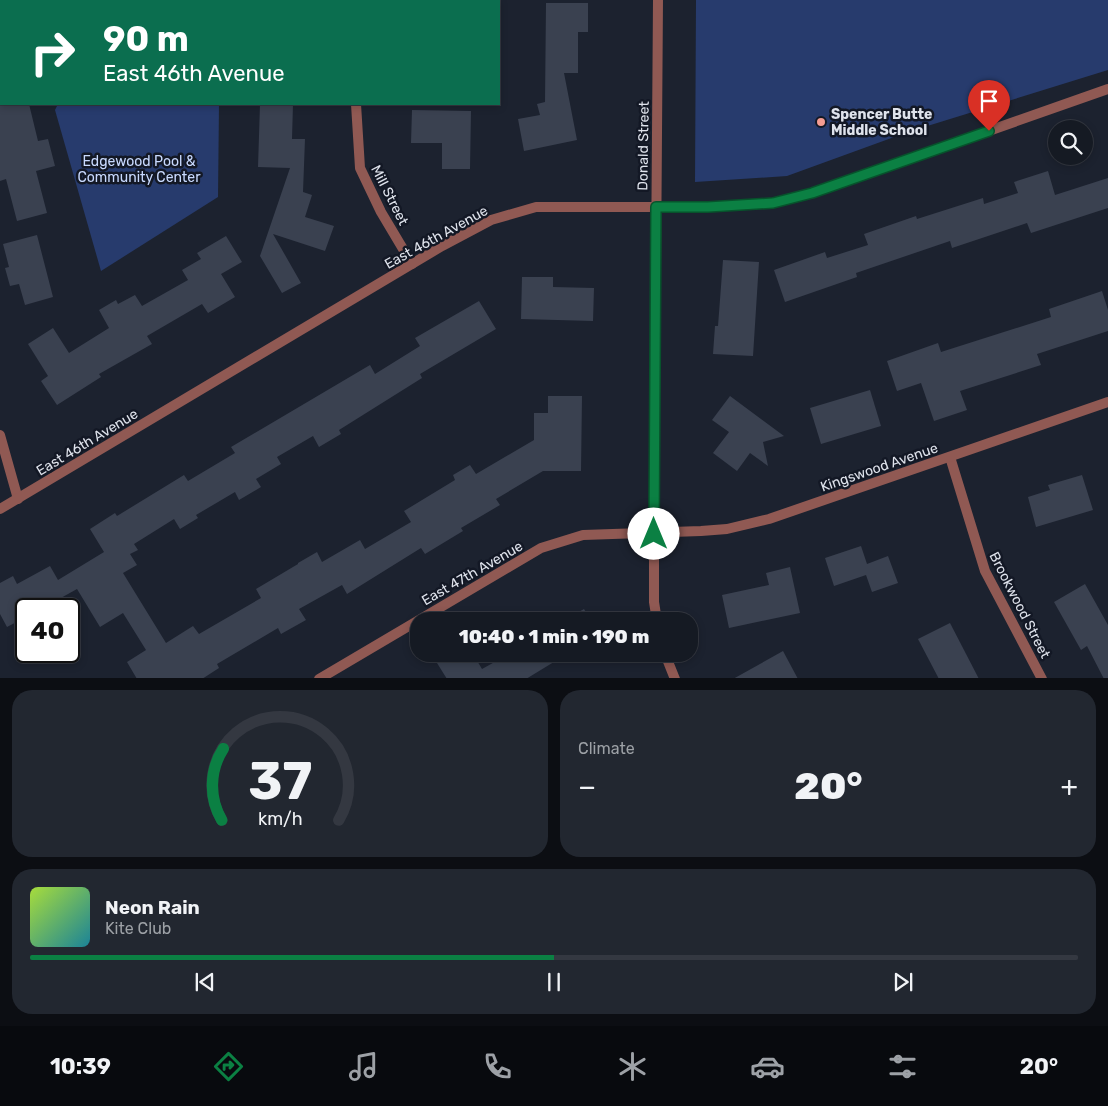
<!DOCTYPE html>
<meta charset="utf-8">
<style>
:root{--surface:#151a23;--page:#222730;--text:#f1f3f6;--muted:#9da1a6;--line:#343841;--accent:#0b8043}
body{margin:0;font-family:Rubik,sans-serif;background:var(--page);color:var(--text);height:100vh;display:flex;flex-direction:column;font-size:19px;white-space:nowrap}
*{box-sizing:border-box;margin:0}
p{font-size:16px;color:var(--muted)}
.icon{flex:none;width:28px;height:28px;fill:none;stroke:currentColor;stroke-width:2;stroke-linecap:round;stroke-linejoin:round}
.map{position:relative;height:678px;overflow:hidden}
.panel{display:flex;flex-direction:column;gap:12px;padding:12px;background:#0c0e13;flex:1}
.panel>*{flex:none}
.guide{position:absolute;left:0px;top:0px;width:500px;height:105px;box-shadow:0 2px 8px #0003,0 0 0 1px var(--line);background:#0b6e4f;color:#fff;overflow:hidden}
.controls{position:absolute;left:1048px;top:120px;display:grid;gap:10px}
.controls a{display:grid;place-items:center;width:45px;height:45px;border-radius:50%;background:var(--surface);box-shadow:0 2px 8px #0003,0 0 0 1px var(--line);font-size:25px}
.speed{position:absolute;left:15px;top:598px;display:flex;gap:10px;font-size:25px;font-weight:700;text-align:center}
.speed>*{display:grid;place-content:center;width:65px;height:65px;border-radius:50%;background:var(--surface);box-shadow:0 2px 8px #0003,0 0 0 1px var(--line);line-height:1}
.speed .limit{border:2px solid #111;border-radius:8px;background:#fff;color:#111}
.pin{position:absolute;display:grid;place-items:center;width:42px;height:42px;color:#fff;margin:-51px -21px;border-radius:50% 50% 50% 0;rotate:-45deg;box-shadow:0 0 5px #0007}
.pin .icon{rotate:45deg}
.me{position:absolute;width:55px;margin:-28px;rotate:0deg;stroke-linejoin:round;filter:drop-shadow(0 0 4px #0008)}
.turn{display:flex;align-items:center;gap:18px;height:105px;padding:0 20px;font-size:22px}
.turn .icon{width:65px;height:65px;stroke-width:2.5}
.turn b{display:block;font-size:35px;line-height:42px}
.big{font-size:38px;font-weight:800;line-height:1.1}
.panel .tile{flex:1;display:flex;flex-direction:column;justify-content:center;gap:8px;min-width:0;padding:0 18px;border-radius:20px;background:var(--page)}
.panel .dial{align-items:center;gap:0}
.dial svg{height:130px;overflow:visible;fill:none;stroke:var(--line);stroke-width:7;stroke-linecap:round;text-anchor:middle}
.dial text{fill:var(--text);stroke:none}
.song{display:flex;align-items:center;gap:15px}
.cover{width:60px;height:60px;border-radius:8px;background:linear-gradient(135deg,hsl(80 70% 55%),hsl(190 70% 35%))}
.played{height:5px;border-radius:2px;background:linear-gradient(90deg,var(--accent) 50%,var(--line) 50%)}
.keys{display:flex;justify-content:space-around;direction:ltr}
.heat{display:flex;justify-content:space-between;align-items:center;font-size:28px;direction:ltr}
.panel .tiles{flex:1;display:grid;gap:12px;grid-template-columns:1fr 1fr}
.tile:last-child{grid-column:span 2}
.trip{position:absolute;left:410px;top:612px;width:288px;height:50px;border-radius:20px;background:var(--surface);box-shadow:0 2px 8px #0003,0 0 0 1px var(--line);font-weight:800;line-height:50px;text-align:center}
.dock{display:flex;height:80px;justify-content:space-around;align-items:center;background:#080a0e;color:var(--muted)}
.dock .icon{width:35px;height:35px}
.dock .on{color:var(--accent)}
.dock b{font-size:22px;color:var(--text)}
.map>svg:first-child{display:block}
.green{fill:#273b6d}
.building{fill:#3a4150}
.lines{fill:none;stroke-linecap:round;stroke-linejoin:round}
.path{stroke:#575d68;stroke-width:3;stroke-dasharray:4 2.5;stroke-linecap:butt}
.minor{stroke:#905953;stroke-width:10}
.tertiary{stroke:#905953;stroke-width:10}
.route-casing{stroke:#07532c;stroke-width:12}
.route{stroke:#0b8043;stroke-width:9}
.poi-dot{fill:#f59c92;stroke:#131825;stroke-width:2}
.labels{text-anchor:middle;stroke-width:5;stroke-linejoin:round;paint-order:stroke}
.poi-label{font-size:14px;font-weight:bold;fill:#dfe3ec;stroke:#131825;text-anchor:start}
.street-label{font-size:14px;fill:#dfe3ec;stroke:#131825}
.park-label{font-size:14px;fill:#c9daff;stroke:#131825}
</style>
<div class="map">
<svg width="1108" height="679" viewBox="0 0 1108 679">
<rect width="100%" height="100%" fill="#1c222f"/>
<g class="green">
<polygon points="696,0 1108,0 1108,70 908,132 787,176 695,182"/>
<polygon points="58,104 219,104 218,197 101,271 55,110"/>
</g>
<g class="building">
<polygon points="546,3 588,3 588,32 578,32 578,73 564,73 577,140 524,151 518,119 540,115 537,104 545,102"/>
<polygon points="0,104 29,104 38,141 48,139 55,166 36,171 47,213 17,221 6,179 0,181"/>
<polygon points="260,104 293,104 292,139 305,139 303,192 312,195 305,217 334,226 325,251 273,234 301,283 282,293 260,256 290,168 258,167"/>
<polygon points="412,110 471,111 470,169 442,169 442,143 411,143"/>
<polygon points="1048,171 1055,195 1108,178 1108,208 1031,233 1027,223 952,248 950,241 856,273 857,277 785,302 774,270 825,252 827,258 868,245 864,234 916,216 917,219 983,198 984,204 1018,193 1014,182"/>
<polygon points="37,235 53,297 25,305 19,284 10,286 5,268 9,267 3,244"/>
<polygon points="226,236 242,262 221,274 235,297 208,313 202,304 147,336 152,344 99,374 101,377 57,405 41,381 48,376 28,344 53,328 69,353 109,328 99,310 116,300 118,304 135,295 142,306 188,280 182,270 201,259 197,253"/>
<polygon points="723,260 759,262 753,356 713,354 715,326 718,326"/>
<polygon points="522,277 553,277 553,287 594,288 593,321 521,319"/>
<polygon points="1102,291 1108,310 1108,331 1037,354 1041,365 960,391 967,410 934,421 921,383 897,391 887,361 938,343 941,352 1051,317 1049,309"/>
<polygon points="479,301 496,329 420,374 422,378 339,430 341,434 319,447 313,436 277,457 281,464 256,479 261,487 239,500 235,492 196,515 198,518 180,529 174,519 134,544 138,550 130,554 137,565 123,573 166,643 193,626 199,634 261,598 256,589 298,564 298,563 317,552 322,562 360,540 365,549 411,522 404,511 455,480 453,475 470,465 476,474 534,440 534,413 548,413 548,396 582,396 581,471 543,471 496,499 500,505 461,528 463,531 425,554 421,548 347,594 342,585 299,609 306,620 281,634 278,628 217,664 219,668 202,679 137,679 127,662 146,650 123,613 100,627 77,589 41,609 26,609 26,617 7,627 0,614 0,583 13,576 17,584 50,566 58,580 104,552 90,529 115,513 117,516 184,475 188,481 235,453 231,447 370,365 375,374 420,346 415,338"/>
<polygon points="870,390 881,426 821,444 810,408"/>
<polygon points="730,396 784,436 763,442 768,466 750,453 737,471 713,453 729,432 712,420"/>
<polygon points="1082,475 1093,510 1036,527 1028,497 1050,490 1048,485"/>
<polygon points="861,546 867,564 888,556 898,583 872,592 866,575 834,586 825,558"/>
<polygon points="790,567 800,613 729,628 722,595 769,585 766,573"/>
<polygon points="1085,584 1108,625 1108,679 1104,679 1087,646 1081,650 1054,602"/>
<polygon points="584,609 591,621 563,621"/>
<polygon points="950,623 979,679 939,679 918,639"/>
<polygon points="783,651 798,679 733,679"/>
<polygon points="453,654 473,654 482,669 509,654 567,654 526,679 447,679 437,663"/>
</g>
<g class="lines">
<polyline class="path" points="128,1 129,0"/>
<g class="minor">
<polyline points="357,1 357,0"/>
<polyline points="356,104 360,168 381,212 412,264"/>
<polyline points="0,435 18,499"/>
<polyline points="950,457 985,571 1042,679"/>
<polyline points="319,679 541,548 583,535 701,531 727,529 769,519 1108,402"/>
</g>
<g class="tertiary">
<polyline points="0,509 442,246 491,220 536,207 707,207 773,203 812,193 1108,89"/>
<polyline points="657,621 654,602 654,534 658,0"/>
<polyline points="665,654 675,679"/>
</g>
</g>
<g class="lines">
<g class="route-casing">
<polyline id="route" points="654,534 656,207 708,207 773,203 812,193 989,131"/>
</g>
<use href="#route" class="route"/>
</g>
<circle class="poi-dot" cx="821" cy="122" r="5"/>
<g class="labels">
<g class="poi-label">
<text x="831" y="119">Spencer Butte<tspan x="831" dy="16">Middle School</tspan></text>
</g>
<g class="street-label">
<text transform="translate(643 146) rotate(-89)" y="5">Donald Street</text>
<text transform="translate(390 195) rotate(63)" y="5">Mill Street</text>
<text transform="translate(436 237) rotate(-29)" y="5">East 46th Avenue</text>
<text transform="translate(87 442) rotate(-31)" y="5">East 46th Avenue</text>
<text transform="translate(879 467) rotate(-19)" y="5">Kingswood Avenue</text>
<text transform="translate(472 573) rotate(-30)" y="5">East 47th Avenue</text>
<text transform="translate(1020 605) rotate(63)" y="5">Brookwood Street</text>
</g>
<g class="park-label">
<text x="139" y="166">Edgewood Pool &amp;<tspan x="139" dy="16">Community Center</tspan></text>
</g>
</g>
</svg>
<div class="controls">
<a><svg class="icon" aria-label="search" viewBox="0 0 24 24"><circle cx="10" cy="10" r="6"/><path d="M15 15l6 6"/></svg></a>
</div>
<div class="speed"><div class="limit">40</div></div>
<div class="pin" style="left:989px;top:131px;background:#d93025"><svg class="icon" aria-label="arrive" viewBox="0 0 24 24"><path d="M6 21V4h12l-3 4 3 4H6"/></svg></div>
<svg class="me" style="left:654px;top:534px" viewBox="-20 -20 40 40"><circle r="19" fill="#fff"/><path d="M0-13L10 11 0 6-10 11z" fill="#0b8043"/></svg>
<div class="trip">10:40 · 1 min · 190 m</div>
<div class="guide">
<div class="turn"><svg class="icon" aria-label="right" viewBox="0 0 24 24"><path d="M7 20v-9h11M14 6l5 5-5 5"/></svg><div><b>90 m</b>East 46th Avenue</div></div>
</div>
</div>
<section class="panel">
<div class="tiles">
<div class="tile dial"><svg viewBox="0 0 100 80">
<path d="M14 69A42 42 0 1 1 86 69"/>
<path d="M14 69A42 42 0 0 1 15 25" stroke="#0b8043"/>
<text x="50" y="56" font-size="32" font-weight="700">37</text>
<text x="50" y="72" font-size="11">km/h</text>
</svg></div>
<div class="tile"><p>Climate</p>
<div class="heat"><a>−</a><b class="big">20°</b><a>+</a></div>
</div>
<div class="tile">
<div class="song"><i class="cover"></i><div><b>Neon Rain</b><p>Kite Club</p></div></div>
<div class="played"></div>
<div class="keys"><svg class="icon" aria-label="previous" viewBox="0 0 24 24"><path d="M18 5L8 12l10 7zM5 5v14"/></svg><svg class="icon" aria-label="pause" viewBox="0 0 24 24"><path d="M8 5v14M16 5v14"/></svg><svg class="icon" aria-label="next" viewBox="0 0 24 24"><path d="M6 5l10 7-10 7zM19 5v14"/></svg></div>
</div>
</div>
</section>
<nav class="dock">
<b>10:39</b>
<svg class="icon on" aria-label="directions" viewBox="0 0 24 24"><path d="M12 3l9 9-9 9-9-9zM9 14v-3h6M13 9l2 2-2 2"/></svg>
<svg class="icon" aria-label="music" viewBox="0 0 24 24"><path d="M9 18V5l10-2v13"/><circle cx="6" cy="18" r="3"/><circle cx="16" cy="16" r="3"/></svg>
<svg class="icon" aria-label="phone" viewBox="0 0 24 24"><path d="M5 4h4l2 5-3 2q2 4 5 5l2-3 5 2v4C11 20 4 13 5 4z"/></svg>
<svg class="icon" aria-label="climate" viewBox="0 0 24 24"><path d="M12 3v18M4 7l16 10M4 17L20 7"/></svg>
<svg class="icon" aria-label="car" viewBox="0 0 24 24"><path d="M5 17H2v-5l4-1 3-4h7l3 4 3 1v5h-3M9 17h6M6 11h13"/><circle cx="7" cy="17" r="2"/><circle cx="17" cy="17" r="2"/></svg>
<svg class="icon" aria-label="filters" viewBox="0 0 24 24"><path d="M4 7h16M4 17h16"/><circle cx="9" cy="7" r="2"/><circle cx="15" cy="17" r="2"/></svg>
<b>20°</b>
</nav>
